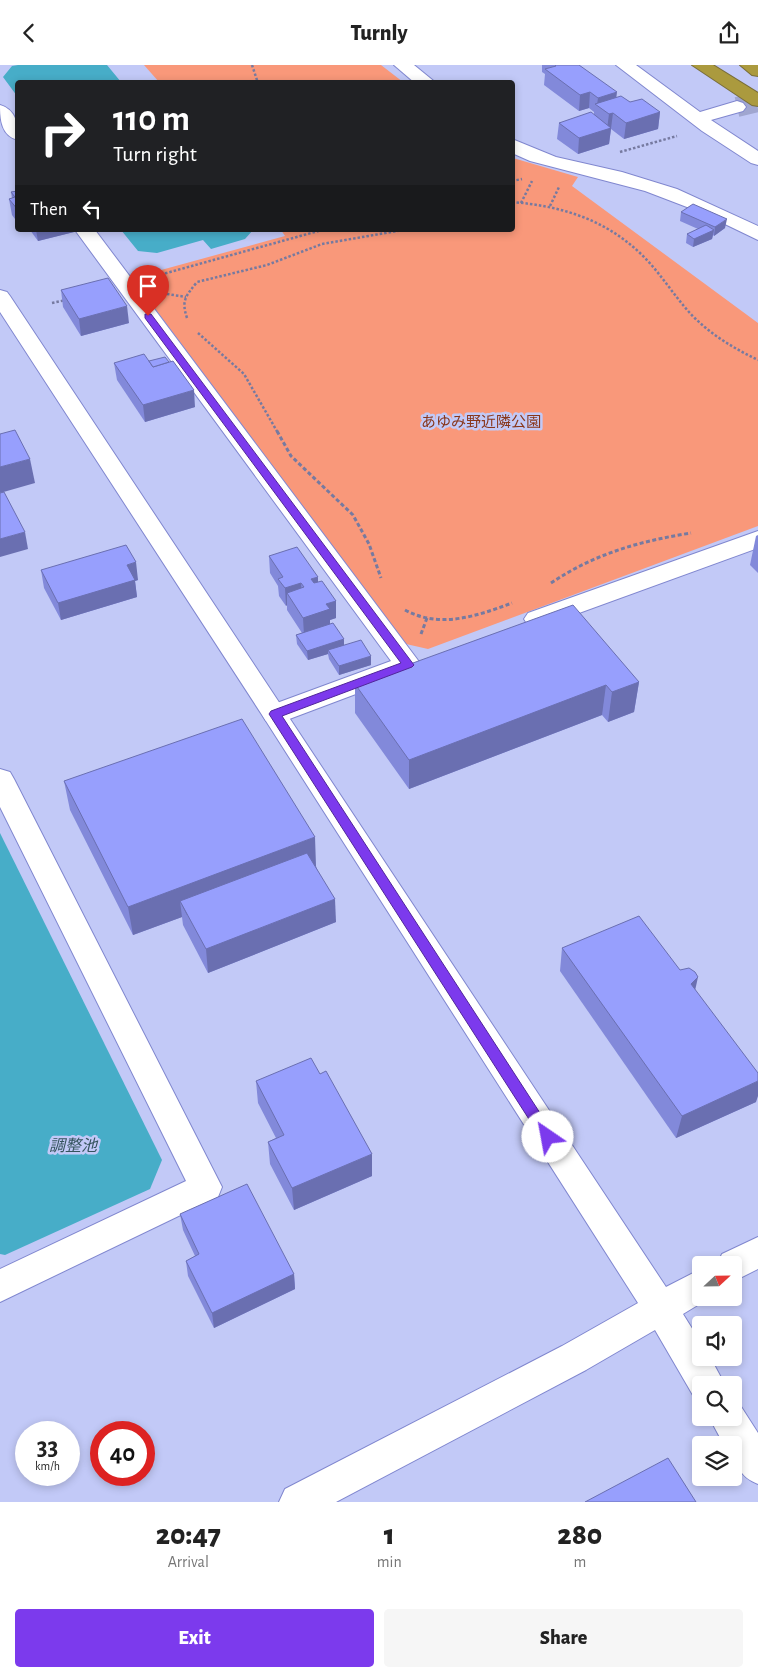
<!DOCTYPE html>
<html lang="en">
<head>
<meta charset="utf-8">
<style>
  body { margin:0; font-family:"Alegreya Sans","Noto Sans JP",sans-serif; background:#f6f6f6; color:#222; height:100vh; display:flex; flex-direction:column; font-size:19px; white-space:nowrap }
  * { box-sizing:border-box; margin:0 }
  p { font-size:16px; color:#767676 }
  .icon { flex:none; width:28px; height:28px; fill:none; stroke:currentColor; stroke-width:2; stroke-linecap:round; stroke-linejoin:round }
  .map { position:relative; height:1437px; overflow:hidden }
  .sheet { display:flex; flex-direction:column; background:#fff; flex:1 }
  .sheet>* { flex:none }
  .hud { position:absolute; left:15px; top:15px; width:500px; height:152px; border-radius:5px; box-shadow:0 2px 8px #0003; background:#202124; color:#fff; overflow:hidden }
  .needle { width:32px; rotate:68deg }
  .controls { position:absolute; left:692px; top:1191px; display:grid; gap:10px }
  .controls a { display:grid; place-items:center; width:50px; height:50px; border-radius:5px; background:#fff; box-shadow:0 2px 8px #0003; font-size:25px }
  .speed { position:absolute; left:15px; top:1356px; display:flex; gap:10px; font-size:25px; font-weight:700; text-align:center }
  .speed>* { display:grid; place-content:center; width:65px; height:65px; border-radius:50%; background:#fff; box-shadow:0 2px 8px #0003; line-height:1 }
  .speed small { font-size:12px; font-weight:400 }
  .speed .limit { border:8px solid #d22; background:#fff; color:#111 }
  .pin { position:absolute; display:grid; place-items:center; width:42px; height:42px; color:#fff; margin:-51px -21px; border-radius:50% 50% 50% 0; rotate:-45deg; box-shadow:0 0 5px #0007 }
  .pin .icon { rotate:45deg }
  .me { position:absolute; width:55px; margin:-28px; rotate:327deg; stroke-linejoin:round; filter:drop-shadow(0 0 4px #0008) }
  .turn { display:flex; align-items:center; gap:18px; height:105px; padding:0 15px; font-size:22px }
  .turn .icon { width:65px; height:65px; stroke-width:2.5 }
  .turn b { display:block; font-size:35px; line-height:42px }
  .then { display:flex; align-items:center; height:48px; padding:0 15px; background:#0003; gap:10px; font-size:19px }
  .eta { display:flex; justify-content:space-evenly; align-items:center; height:85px; text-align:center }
  .eta b { font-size:30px; font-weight:800; line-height:35px }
  .primary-button { display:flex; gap:10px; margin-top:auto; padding:10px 15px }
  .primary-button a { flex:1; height:58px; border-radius:5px; background:#7c3aed; color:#fff; font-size:20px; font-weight:800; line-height:58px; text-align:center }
  .primary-button a+a { background:#f6f6f6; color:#222 }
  header { display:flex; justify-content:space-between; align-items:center; height:65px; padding:0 15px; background:#fff; font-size:22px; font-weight:800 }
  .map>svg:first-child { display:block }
  .green { fill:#f9987a }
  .water { fill:#47adc8 }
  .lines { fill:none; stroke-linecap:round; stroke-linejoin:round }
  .minor-tunnel { stroke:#a0a6d0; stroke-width:20; stroke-dasharray:20 10; stroke-linecap:butt }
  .minor-casing { stroke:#8087cf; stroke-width:2 }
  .tertiary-casing { stroke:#8087cf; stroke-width:2 }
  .motorway-casing { stroke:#786d3b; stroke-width:2 }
  .path-far1 { stroke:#767aa0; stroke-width:2.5; stroke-dasharray:2.5 2; stroke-linecap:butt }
  .path { stroke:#767aa0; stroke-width:3; stroke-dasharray:4 2.5; stroke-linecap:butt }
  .minor { fill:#fff; fill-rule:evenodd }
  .tertiary { fill:#fff; fill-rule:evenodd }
  .motorway { fill:#ab9a3e; fill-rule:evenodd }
  .wall { fill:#8289da }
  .shaded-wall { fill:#6a6fb1 }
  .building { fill:#979ffd; stroke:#6a6fb1 }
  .route { fill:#7c3aed; stroke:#51269a }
  .labels { text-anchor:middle; stroke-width:5; stroke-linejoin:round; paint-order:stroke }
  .park-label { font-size:15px; fill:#88361a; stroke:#c2c9f7 }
  .water-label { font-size:16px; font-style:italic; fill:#35545d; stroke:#c2c9f7 }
</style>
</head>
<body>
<header><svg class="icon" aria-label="back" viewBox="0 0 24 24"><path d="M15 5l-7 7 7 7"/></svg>Turnly<svg class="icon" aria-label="share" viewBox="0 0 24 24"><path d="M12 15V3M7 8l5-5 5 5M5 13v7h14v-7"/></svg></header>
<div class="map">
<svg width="758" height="1437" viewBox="0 0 758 1437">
  <rect width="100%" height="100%" fill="#c2c9f7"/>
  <!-- green -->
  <g class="green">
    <path d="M144 0H381L403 17H159Z"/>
    <path d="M513 93 578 112 572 121 758 258V461L428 584 406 579 132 213 285 171 281 165H512Z"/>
  </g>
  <!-- water -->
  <g class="water">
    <path d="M18 0H107L121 17 18 18 17 31 3 12 12 1Z"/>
    <path d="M121 165H253L245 174 211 184 203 175 157 188 138 186Z"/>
    <path d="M0 768 162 1095 150 1124 5 1190 0 1189Z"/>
  </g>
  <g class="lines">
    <!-- minor-tunnel -->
    <path class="minor-tunnel" d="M737 42 758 37"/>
    <!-- minor casing -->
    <g class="minor-casing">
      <g id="minor">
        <path d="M394 0H414L436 18H415Z"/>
        <path d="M616 0H636L700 47 737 36 743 38 746 42 743 46 711 55 758 86V100L751 98 702 66Z"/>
        <path d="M0 40C17 45 18 61 18 75 1 71 0 54 0 40Z"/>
        <path d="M512 74 556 92 622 107 677 124 758 161V175L700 147 645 126 530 96 512 88Z"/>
        <path d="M75 165H95L417 594 421 600 417 606 284 656 275 659 266 656 262 649 266 642 391 596Z"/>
        <path d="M758 466V483L546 560 537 563 528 560 524 554 528 548Z"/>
        <path d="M0 704 10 707 14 714 222 1122 218 1132 0 1237V1204L186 1116 0 742Z"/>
      </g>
    </g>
    <!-- tertiary casing -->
    <g class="tertiary-casing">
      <g id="tertiary">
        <path d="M0 225 7 227 10 231 666 1222 701 1204V1232H711L683 1249 701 1278V1292H710L725 1320H701V1335L694 1332 655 1265 586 1305 336 1437H279L285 1424 562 1281 638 1238 266 656 0 247Z"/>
        <path d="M758 1172V1204L734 1216V1200H717L722 1189Z"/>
        <path d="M734 1337 740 1340 758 1368V1419C740 1412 734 1399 734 1380H724L709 1352H734Z"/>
      </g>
    </g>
    <!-- motorway casing -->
    <g class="motorway-casing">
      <g id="motorway">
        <path d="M692 0H713L758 28V41L752 40Z"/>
        <path d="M740 0H758V11L752 10Z"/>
      </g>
    </g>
    <!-- path-far1 -->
    <g class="path-far1">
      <path d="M252 0 258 18"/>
      <path d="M620 87 677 71"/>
      <path d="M512 116 522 114"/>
      <path d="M512 137C561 141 604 154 640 188 659 206 672 228 689 247 708 268 733 283 758 295"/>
      <path d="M521 138 532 116"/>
      <path d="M550 141 559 122"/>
      <path d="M152 212 322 165"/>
      <path d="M167 229 186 232"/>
      <path d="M52 238 66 235"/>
      <path d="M187 253C181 235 186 231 197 217L267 200 322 179 403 165"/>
      <path d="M198 268 244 309 278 368"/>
    </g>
    <!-- path -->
    <g class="path">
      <path d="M277 366 291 391 353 450 369 479 381 513"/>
      <path d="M551 518C594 489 640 476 691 468"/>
      <path d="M405 545C440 564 477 551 512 538"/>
      <path d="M421 569 427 553"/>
    </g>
    <!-- minor -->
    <use href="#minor" class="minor"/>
    <!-- tertiary -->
    <use href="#tertiary" class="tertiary"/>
    <!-- motorway -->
    <use href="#motorway" class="motorway"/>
  </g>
  <!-- wall -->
  <g class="wall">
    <path d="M542 0H579L616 32 660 47 658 64 624 74 611 64 609 79 578 89 557 74 559 58 594 50V47L589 43 579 46 544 20 545 9 542 7Z"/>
    <path d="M18 126V158L12 150 9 134 12 133 11 127Z"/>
    <path d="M681 147 725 163 714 171 713 170 712 174 693 182 686 178 687 169 698 164 680 156Z"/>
    <path d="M30 165H74V167L38 176Z"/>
    <path d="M61 225 129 258 81 271 63 242Z"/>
    <path d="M149 296 195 342 145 357 117 315 114 298Z"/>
    <path d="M758 470V508L750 500 756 471Z"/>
    <path d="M269 491 318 517 336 536V553L330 555V559L344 580 371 600 339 610 329 594 328 589 308 595 297 579 296 570 302 568 287 545V540L286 541 279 531 278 521 270 508Z"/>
    <path d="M41 505 138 515 135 516 137 532 61 555 44 523Z"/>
    <path d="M639 617 634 647 608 657 602 650 409 724 355 648V619Z"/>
    <path d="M64 716 316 801 336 857 208 908 183 860 182 852 133 870 70 745Z"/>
    <path d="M562 883 695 925 756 1037 676 1073 560 906Z"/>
    <path d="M256 1016 372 1111 294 1145 270 1099 268 1077 276 1073 258 1038Z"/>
    <path d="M180 1149 294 1209 295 1224 214 1263 188 1211 186 1196 195 1191 183 1165Z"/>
  </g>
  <!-- shaded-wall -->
  <g class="shaded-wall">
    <path d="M590 27 589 43 579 46 580 30Z"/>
    <path d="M617 27 615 43 597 40 598 33Z"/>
    <path d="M660 47 658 64 624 74 626 58Z"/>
    <path d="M613 48 609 79 578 89 579 73 607 64 609 49Z"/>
    <path d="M727 154 725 163 714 171 715 162Z"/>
    <path d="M36 165H74V167L38 176Z"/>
    <path d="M714 165 712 174 693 182 694 174Z"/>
    <path d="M127 241 129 258 81 271 79 254Z"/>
    <path d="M194 325 195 342 145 357 143 340Z"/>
    <path d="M30 394 35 418 0 428V402Z"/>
    <path d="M25 467 28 484 0 492V474Z"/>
    <path d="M136 497 138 515 135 516 137 532 61 555 58 538 127 500Z"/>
    <path d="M318 512V529L311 514Z"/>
    <path d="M301 518 302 535 287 528V540L286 541 285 523Z"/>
    <path d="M336 536V553L330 555V561L304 570 303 553 326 539Z"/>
    <path d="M344 574V583L328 585V589L308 595 307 586Z"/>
    <path d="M371 591V600L339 610V601Z"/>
    <path d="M639 617 634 647 608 657 612 627Z"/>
    <path d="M606 620 602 650 409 724V695Z"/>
    <path d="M315 772 316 801 187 850 180 836 182 852 133 870 128 842Z"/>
    <path d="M335 834 336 857 208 908 206 884Z"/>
    <path d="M698 912 693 935 691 919Z"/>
    <path d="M758 1016V1031L756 1037 676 1073 682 1051Z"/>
    <path d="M372 1089V1111L294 1145 292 1123Z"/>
    <path d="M294 1209 295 1224 214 1263 212 1248Z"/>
  </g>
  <!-- building -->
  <g class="building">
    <path d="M555 0H579L617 27 598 33 590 27 580 30 545 4 556 1Z"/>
    <path d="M621 31 630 37 642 34 660 47 626 58 613 48 609 49 595 39Z"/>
    <path d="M591 47 611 63 579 73 559 58Z"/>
    <path d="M18 126V145L9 134 15 132 11 127Z"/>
    <path d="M693 139 727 154 715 162 681 147Z"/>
    <path d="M706 160 714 165 694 174 687 169Z"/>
    <path d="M108 213 127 241 79 254 61 225Z"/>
    <path d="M144 289 153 302 173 296 194 325 143 340 114 298Z"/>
    <path d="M165 292 169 297 153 302 149 296Z"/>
    <path d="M15 365 30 394 0 402V369Z"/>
    <path d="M4 427 25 467 0 474V428Z"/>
    <path d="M126 480 136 497 127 500 135 515 58 538 41 505Z"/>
    <path d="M297 482 318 512 311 514 314 518 322 516 336 536 326 539 330 544 303 553 287 528 304 522 301 518 285 523 278 514 283 512 269 491Z"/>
    <path d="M573 540 639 617 612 627 606 620 409 695 355 619Z"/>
    <path d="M333 558 344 574 307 586 296 570Z"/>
    <path d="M361 575 371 591 339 601 328 585Z"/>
    <path d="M242 654 315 772 128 842 64 716Z"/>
    <path d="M307 788 335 834 206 884 180 836Z"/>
    <path d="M639 851 680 905 689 903 695 907 698 912 691 919 758 1008V1016L682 1051 562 883Z"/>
    <path d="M311 993 320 1009 326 1006 372 1089 292 1123 268 1077 284 1070 256 1016Z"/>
    <path d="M247 1119 294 1209 212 1248 186 1196 199 1189 180 1149Z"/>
    <path d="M668 1393 696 1437H585Z"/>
  </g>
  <!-- route -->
  <path class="route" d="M145 249H151L414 600 412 602 282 651 553 1068 555 1072 553 1076H543L269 649 271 646 401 598 145 253Z"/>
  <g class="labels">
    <!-- park labels -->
    <g class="park-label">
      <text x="481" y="362">あゆみ野近隣公園</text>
    </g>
    <!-- water labels -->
    <g class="water-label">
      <text x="73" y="1086">調整池</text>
    </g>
  </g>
</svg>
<div class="controls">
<a><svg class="needle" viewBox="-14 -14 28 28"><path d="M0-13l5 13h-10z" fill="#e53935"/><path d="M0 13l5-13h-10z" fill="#767676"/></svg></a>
<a><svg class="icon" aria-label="sound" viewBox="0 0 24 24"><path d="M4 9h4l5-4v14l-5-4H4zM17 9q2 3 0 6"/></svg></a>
<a><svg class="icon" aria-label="search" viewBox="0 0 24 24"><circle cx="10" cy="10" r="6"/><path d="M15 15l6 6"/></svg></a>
<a><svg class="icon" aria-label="layers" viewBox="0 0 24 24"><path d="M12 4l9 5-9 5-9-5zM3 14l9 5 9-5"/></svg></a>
</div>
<div class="speed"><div>33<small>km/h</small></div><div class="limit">40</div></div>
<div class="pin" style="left:148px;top:251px;background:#d93025"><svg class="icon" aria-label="arrive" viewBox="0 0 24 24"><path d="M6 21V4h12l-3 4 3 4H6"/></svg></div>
<svg class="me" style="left:548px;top:1072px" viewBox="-20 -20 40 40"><circle r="19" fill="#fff"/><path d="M0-13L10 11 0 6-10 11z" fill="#7c3aed"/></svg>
<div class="hud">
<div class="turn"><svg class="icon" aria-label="right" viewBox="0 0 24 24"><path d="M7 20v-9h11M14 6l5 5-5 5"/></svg><div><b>110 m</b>Turn right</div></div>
<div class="then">Then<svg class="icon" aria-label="left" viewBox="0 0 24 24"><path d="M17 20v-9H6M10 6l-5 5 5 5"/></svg></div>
</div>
</div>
<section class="sheet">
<div class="eta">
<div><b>20:47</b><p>Arrival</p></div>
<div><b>1</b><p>min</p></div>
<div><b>280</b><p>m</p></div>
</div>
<div class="primary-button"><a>Exit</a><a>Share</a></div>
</section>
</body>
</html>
